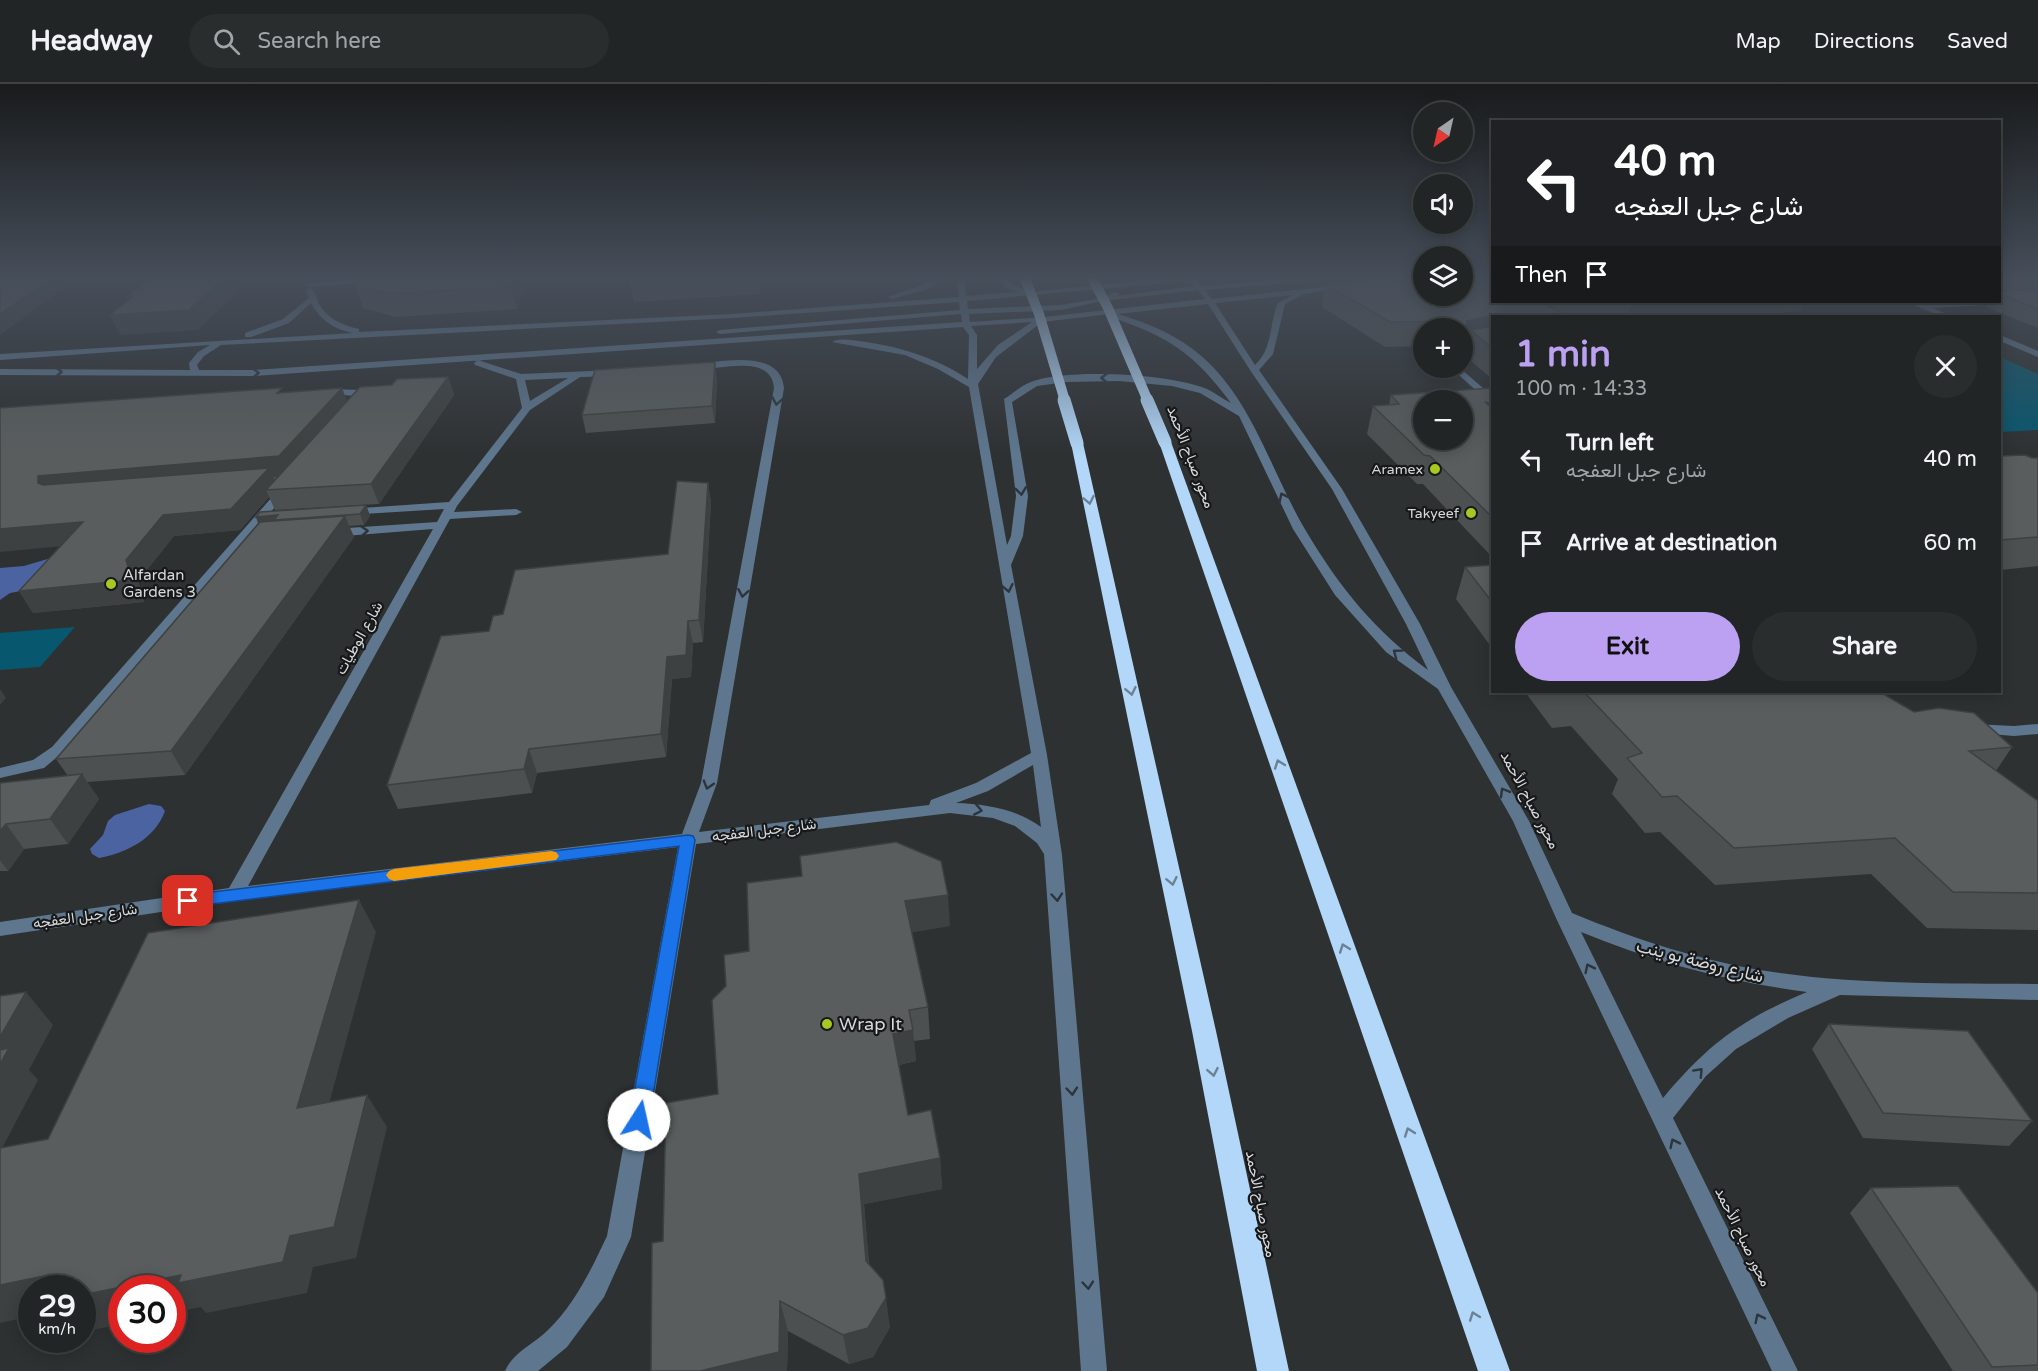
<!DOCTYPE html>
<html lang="en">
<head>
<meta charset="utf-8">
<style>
  body { margin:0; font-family:"Varela Round",Vazirmatn,sans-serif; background:#2a2d2e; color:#f1f3f6; height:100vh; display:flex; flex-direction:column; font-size:22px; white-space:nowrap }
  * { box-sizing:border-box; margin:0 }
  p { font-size:20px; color:#a2a5a7 }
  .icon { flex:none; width:33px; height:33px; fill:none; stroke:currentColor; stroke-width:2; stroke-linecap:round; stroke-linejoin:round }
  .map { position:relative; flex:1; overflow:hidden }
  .drawer { position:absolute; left:1491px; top:231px; width:510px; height:378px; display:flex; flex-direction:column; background:#222526; border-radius:0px; box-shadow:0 3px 15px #0003,0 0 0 2px #3f4243 }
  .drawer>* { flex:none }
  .hud { position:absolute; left:1491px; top:36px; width:510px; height:183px; border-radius:0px; box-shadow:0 3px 15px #0003,0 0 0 2px #3f4243; background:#202124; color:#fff; overflow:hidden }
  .needle { width:39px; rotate:214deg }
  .fabs { position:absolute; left:1413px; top:18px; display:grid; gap:12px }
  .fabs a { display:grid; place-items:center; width:60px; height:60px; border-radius:50%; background:#222526; box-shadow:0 3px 15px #0003,0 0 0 2px #3f4243; font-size:30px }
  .speed { position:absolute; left:18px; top:1191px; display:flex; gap:12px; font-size:30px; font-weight:700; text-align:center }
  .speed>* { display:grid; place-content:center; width:78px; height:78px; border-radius:50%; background:#222526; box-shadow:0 3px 15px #0003,0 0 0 2px #3f4243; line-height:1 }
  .speed small { font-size:15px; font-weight:400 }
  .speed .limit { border:9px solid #d22; background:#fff; color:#111 }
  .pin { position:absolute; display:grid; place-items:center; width:51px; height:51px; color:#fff; margin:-26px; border-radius:12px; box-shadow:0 3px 9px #0006 }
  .me { position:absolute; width:66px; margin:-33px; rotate:10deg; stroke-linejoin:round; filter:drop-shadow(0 0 4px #0008) }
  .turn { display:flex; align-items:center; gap:21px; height:126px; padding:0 24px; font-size:27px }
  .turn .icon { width:78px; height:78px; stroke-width:2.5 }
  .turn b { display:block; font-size:42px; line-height:51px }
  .then { display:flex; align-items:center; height:57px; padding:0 24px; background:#0003; gap:12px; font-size:22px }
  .round { display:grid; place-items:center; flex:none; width:63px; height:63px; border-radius:32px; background:#2a2d2e }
  .head { display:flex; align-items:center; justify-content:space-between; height:102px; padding:0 24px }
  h1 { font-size:36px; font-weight:800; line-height:45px; color:#bca0f2 }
  .action { display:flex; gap:12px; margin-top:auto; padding:12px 24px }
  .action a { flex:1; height:69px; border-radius:36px; background:#bca0f2; color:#111; font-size:24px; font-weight:800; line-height:69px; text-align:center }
  .action a+a { background:#2a2d2e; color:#f1f3f6 }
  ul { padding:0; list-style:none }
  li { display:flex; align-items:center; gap:18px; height:84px; padding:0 24px }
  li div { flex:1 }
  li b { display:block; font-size:22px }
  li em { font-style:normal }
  header { display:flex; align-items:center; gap:36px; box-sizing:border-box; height:84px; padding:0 30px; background:#222526; border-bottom:2px solid #3f4243 }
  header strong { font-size:28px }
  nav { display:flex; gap:33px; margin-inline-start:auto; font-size:21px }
  .search { width:420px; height:54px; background:#2a2d2e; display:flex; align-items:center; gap:15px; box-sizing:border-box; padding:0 21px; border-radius:33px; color:#a2a5a7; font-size:22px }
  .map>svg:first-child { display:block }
  .green { fill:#07576f }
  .water { fill:#4b64a1 }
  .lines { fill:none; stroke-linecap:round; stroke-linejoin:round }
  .minor { fill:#5e778e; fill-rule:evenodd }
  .highway { fill:#b2d7f8; fill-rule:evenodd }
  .highway-bridge-far1 { stroke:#b2d7f8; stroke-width:10 }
  .highway-bridge { stroke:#b2d7f8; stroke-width:13 }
  .wall { fill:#4d5050 }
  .shaded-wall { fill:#3e4141 }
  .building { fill:#595d5d; stroke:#3e4141; stroke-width:1.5; fill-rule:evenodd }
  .oneway { stroke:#2c343c }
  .oneway2 { stroke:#6c8194 }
  .route { fill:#1a73e8; stroke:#114b97; stroke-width:1.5 }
  .slow { fill:#f59e0b }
  .poi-dot { fill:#a5c823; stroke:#171819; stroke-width:2 }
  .labels { text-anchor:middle; stroke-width:4.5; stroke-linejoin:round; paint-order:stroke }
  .far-poi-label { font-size:14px; fill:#d7d9da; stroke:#171819; text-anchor:end }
  .street-label { font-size:15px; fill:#d7d9da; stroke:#171819 }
  .poi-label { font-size:15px; fill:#d7d9da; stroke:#171819; text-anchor:start }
  .near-street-label { font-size:18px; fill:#d7d9da; stroke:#171819 }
  .near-poi-label { font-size:18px; fill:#d7d9da; stroke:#171819; text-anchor:start }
</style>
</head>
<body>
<header>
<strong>Headway</strong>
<div class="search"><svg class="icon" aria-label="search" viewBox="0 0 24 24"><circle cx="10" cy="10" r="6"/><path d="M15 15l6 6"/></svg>Search here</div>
<nav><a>Map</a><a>Directions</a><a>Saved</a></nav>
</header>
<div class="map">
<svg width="2038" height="1287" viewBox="0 0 2038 1287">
  <rect width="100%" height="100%" fill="#2e3132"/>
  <!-- green -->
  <g class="green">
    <path d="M2000 273 2038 290V346L2000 348Z"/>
    <path d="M75 543 40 583 0 586V549Z"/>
  </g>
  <!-- water -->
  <g class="water">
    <path d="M51 474 27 506 10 509 0 516V484L24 482Z"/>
    <path d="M149 720 161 722 165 727C155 755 126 769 99 774L92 770 90 765 103 751 108 737 115 731Z"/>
  </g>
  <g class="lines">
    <!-- minor -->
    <g class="minor">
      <path d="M939 192H948L928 205 892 215 888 213 922 201Z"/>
      <path d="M956 192H964L966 212 1019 208 1006 204 994 192H1002L1012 200 1029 208 1186 192H1225L1197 196 1202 202 1322 192H1351L1347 194 1205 206 1212 215 1343 201 1347 203 1304 210 1285 220 1273 270 1259 286 1342 405 1420 540 1451 603 1529 737 1572 829C1637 856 1704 878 1773 888 1861 901 1950 899 2038 900V916L1840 911 1788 934 1736 965 1706 992 1673 1034 1798 1287H1772L1556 834 1513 737 1438 605 1386 568 1335 511 1293 445 1239 332 1200 309 1172 302 1119 297 1066 298 1037 302 1012 318 1028 412 1023 452 1011 481 1047 671 1062 771 1107 1287H1081L1044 770 1037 759 1015 742 993 734 950 729 696 760 631 1153 604 1213 567 1263 538 1287H505C513 1268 534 1260 548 1246 575 1220 592 1184 607 1152L678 763 235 817 0 852V838L229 804 433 445 332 453 326 449 332 445 437 438 444 425 347 431 341 428 347 425 449 418 522 324 516 295 475 281 474 279 478 276 521 290 614 286 619 289 614 292 580 293 530 326 457 422 454 428 516 425 522 428 516 431 450 435 248 802 682 750 701 699 774 304C771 267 715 288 691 285V281L694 280C722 278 780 264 784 304L717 699 699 748 929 721 931 716 976 699 1031 669 969 303 938 285 905 271 832 258C839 254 850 256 859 257 898 262 935 273 968 295L969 251 963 243 253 292 0 291V285L190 286 189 279 198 268 210 261 0 276V270L353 249C334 245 321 237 311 219L289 239 251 253H245V249L283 235 309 214 306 206 310 204C316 207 316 214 319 220 328 235 342 241 359 245V248L732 230 959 213ZM1190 197 1194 202 1117 212 1120 210 1116 208 1096 215 1061 221 968 225 967 217ZM1198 206 1205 215 1044 233 970 238 969 230 1061 226 1103 217ZM1293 211 1278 219C1269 240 1273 265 1255 281L1215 219ZM959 218 960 226 720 246 716 248 720 250 961 230 962 238 253 286H199L197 281 204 272 221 261 732 234ZM1208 220 1250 286 1332 405 1406 540 1428 586C1374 546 1340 504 1306 447 1266 380 1248 295 1176 254 1158 243 1137 236 1118 230ZM1110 230 1111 233C1169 253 1194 269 1231 319 1223 315 1215 309 1207 305 1171 290 1068 284 1031 298 1022 301 1012 310 1004 315L1016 412 1011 452 1007 461 978 300 996 273 1042 238ZM1032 238 998 261 977 285V251L971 242ZM568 294 530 317 525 296ZM1033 681 1041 743C1017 725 985 720 956 719L988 707ZM1581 848C1654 878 1729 898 1807 908 1741 936 1709 959 1663 1014Z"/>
      <path d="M378 194 375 198 309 203 305 201 309 199Z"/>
      <path d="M2038 214V218L1933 224 1951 232H1941L1906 218H2000V216Z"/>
      <path d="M2000 251 2038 267V273L2000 257Z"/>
      <path d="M1492 258V263L1462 269V264Z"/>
      <path d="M1451 284H1460L1492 312V319L1489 318Z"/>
      <path d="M324 305 364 306 369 309V315L361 321 356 318 359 312 321 310V306Z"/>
      <path d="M284 403 288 404V408L62 669 44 684 0 694V684L33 676 52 663 280 404Z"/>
      <path d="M1972 640 2014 642 2038 640V650L2014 652 1967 648 1964 645 1967 642Z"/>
    </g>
    <!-- highway -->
    <g class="highway">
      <path d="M1165 354 1171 358 1510 1287H1478L1159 358Z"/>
      <path d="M1077 355 1083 359 1216 947 1289 1287H1257L1192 947 1071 359Z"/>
    </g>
    <!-- highway-bridge-far1 -->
    <g class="highway-bridge-far1">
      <path d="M1024 192 1039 230 1065 317"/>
      <path d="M1091 192 1108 224 1148 317"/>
    </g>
    <!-- highway-bridge -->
    <g class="highway-bridge">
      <path d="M1064 316 1077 359"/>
      <path d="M1147 316 1165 358"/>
    </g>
  </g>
  <!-- wall -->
  <g class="wall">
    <path d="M355 192H529L517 225 396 233 363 224 356 202Z"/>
    <path d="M630 192H760L761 210 634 218 629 196Z"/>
    <path d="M2000 192H2038V244L1986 223 1989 218H2000Z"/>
    <path d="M1325 200 1492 218H1805L1801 227 1730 232H1492V295L1464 271 1466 261 1462 262V244H1424V262L1385 263 1322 223Z"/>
    <path d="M448 293 454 311 379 420 275 426 269 413 240 446 174 452 138 497 144 518 33 529 19 507 60 462 284 309 342 304 347 317 392 301Z"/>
    <path d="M717 295 715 339 586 349 582 331Z"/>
    <path d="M1492 304V473L1423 400H1417L1367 350 1373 322 1389 321 1391 311Z"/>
    <path d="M2000 372 2038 374V482L2000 486Z"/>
    <path d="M708 399 711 419 703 558 693 559 691 593 672 595 666 673 537 689 532 709 398 725 387 701 489 547 503 530 668 470Z"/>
    <path d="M366 421 370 432 364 441 349 442 354 453 185 691 87 698 99 715 68 760 24 765 8 787H0V699L68 692 56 675 258 439 256 433Z"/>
    <path d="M1492 481V564L1456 515 1465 483Z"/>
    <path d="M1525 608H1880L1914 628 2012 663 1996 687 2038 717V846L1927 844 1871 790 1715 801 1660 748 1645 749 1612 710 1618 695 1571 642 1552 644Z"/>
    <path d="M950 842 912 848 928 923 930 955 914 957 916 977 899 981 908 1031 940 1074 942 1105 864 1120 869 1180 890 1243 873 1273 849 1280 788 1247 787 1287H651L663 1157 718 1010 726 902 724 871Z"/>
    <path d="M1829 940 2032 1037 2009 1062 1863 1054 1812 965Z"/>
    <path d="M1871 1104 2038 1209V1287H1953L1850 1129Z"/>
  </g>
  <!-- shaded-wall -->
  <g class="shaded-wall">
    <path d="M55 192H81L0 251V230Z"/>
    <path d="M226 192H254L198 246 120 251 110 231 135 230 127 213Z"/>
    <path d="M515 192H529L517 225 511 203Z"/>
    <path d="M1632 218H1805L1801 227 1730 232H1627Z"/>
    <path d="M1492 233V256L1470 246 1466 261 1462 262V256L1467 237Z"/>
    <path d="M715 278 717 295 715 339 712 322Z"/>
    <path d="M448 293 454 311 379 420 371 400Z"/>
    <path d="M342 304 349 323 288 392 273 393 278 404 266 406 269 413 240 446 174 452 138 497 144 518 33 529 19 507 126 476 163 431 49 412 38 399V392Z"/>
    <path d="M708 399 711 419 703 558 699 536Z"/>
    <path d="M366 421 370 432 364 441 360 430Z"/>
    <path d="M278 431 280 436 260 444 256 433Z"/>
    <path d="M345 432 354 453 185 691 171 667Z"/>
    <path d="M83 438 95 459 0 468V445Z"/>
    <path d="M688 537 693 559 691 593 672 595 666 673 661 650 667 573Z"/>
    <path d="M0 605 6 614 0 621Z"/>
    <path d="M529 665 537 689 532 709 524 685Z"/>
    <path d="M82 690 99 715 68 760 50 735Z"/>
    <path d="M6 740 24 765 8 787 0 776V747Z"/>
    <path d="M948 811 950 842 908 849 905 817Z"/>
    <path d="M359 816 376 848 319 1056 297 1024Z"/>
    <path d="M26 908 53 941 29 986 38 996 0 1068V953Z"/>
    <path d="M913 946 916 977 897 981 893 950Z"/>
    <path d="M367 1011 387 1043 356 1174 313 1183 307 1209 206 1229 201 1223 172 1229V1204H122V1240L82 1248V1211L290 1152Z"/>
    <path d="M940 1074 942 1105 864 1120 871 1207 866 1177 859 1090Z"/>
    <path d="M49 1191 63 1204H32V1232L0 1239V1201Z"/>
    <path d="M886 1214 890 1243 873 1273 849 1280 843 1251Z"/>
    <path d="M780 1217 788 1247 787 1287H700Z"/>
  </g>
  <!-- building -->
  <g class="building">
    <path d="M0 192H55L0 230Z"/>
    <path d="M153 192H226L189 226 110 231 134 212 127 213Z"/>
    <path d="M355 192H515L511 203 389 210 356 202Z"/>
    <path d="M630 192H705L629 196Z"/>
    <path d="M1405 192H1424V212H1462V192H1492V218H1565L1571 220 1546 221 1568 232H1492L1467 237 1466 243 1458 237 1390 238 1325 200Z"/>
    <path d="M2000 192H2038V198L2000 199Z"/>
    <path d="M2038 205V225L2000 210V207Z"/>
    <path d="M1492 242V264L1470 246Z"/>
    <path d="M715 278 712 322 582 331 595 286Z"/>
    <path d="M448 293 371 400 266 406 360 303 392 301 397 295Z"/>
    <path d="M282 304 277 309 342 304 279 372 38 392V399L43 401 269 384 231 425 163 431 126 476 132 496 19 507 83 438 0 445V324Z"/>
    <path d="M1492 304V320L1485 318 1492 324V433L1430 372 1424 371 1373 322 1399 320 1391 311ZM1424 316H1462V356H1424Z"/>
    <path d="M2025 371 2032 374H2038V453L2000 456V372Z"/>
    <path d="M677 397 708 399 699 536 688 537 686 571 667 573 661 650 529 665 524 685 387 701 441 552 489 547 493 532 503 530 515 486 668 470Z"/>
    <path d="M366 421 360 430 274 436 278 431 256 433 260 428Z"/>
    <path d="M345 432 171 667 56 675 260 438Z"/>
    <path d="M1492 481V518L1465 483Z"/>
    <path d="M1563 608H1880L1914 628 1939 624 1974 629 2012 663 1969 667 2038 717V809L1953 808 1895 754 1734 764 1677 712 1662 713 1627 674 1642 669 1584 608 1564 610Z"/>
    <path d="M82 690 50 735 6 740 0 747V699Z"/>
    <path d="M896 758 941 777 948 811 905 817 928 923 909 926 913 946 893 950 908 1031 931 1026 940 1074 859 1090 866 1177 883 1196 886 1214 868 1244 843 1251 780 1217 779 1268 700 1287H651L652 1159 663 1157 666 1019 718 1010 712 916 726 902 724 871 749 867 747 799 802 792 800 772Z"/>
    <path d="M359 816 297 1024 367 1011 334 1143 290 1152 283 1178 178 1199 181 1191 82 1211V1204H43L49 1191 0 1201V1064L48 1055 148 849Z"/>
    <path d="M26 908 0 953V912Z"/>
    <path d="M1829 940 1968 947 2032 1037 1883 1029Z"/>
    <path d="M9 964 0 980V966Z"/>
    <path d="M1958 1102 2038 1209V1281L1992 1283 1871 1104Z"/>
  </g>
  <!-- one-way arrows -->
  <defs><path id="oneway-chevron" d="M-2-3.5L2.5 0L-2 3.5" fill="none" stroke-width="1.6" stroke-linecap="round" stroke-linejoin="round" transform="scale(1.5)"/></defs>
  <g class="oneway">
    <use href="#oneway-chevron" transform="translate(58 288)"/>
    <use href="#oneway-chevron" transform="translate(255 289) rotate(-2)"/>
    <use href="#oneway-chevron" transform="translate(1105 294) rotate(180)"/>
    <use href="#oneway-chevron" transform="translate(777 317) rotate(100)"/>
    <use href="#oneway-chevron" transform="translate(1021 407) rotate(83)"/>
    <use href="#oneway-chevron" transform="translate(1283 413) rotate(-116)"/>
    <use href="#oneway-chevron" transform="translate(364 447) rotate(-4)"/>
    <use href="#oneway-chevron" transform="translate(1008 504) rotate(79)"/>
    <use href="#oneway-chevron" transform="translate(743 509) rotate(100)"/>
    <use href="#oneway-chevron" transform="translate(1397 569) rotate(-143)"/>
    <use href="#oneway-chevron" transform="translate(708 701) rotate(107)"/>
    <use href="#oneway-chevron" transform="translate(1504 708) rotate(-120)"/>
    <use href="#oneway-chevron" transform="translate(978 726) rotate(11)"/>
    <use href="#oneway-chevron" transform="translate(1057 813) rotate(85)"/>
    <use href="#oneway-chevron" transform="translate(1589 884) rotate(-116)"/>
    <use href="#oneway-chevron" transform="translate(1699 988) rotate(-47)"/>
    <use href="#oneway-chevron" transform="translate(1072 1007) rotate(85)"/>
    <use href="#oneway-chevron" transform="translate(1674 1059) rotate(-116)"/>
    <use href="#oneway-chevron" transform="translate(1088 1201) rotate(85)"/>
    <use href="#oneway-chevron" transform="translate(1759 1234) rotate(-116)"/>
  </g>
  <g class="oneway2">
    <use href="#oneway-chevron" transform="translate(1089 416) rotate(78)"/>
    <use href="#oneway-chevron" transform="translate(1131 607) rotate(78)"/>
    <use href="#oneway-chevron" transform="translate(1279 680) rotate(-110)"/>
    <use href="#oneway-chevron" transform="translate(1172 797) rotate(78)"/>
    <use href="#oneway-chevron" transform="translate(1344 864) rotate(-110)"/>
    <use href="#oneway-chevron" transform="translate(1213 988) rotate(79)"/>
    <use href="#oneway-chevron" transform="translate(1409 1048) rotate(-110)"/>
    <use href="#oneway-chevron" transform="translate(1474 1232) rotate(-110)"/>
  </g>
  <!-- sky -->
  <linearGradient id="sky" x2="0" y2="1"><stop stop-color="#191b1c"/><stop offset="0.52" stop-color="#464e5a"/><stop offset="1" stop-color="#464e5a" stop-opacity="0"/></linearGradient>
  <rect width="2038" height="372" fill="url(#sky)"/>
  <!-- route -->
  <path class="route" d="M688 751 693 752 695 756 649 1036 646 1043 639 1045 632 1043 629 1036 679 762 188 823 182 821 180 817 182 813 188 811Z"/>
  <!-- slow -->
  <path class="slow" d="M551 767 556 768 559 772 556 776 394 797 389 795 386 791 389 787 394 785Z"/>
  <!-- markers -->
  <g class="poi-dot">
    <circle cx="1435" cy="385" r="6"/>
    <circle cx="1471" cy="429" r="6"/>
    <circle cx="111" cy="500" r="6"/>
    <circle cx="827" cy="940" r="6"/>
  </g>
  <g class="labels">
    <!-- far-poi labels -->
    <g class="far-poi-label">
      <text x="1423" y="390">Aramex</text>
      <text x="1459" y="434">Takyeef</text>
    </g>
    <!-- street labels -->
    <g class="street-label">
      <text transform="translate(1191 373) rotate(69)" y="5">محور صباح الأحمد</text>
      <text transform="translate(359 554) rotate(-61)" y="5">شارع الوطيات</text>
      <text transform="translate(1530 716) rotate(62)" y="5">محور صباح الأحمد</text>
      <text transform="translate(764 746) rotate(-7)" y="5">شارع جبل العفجه</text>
      <text transform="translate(85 832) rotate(-8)" y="5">شارع جبل العفجه</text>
      <text transform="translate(1261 1120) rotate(79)" y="5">محور صباح الأحمد</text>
      <text transform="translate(1743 1153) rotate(64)" y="5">محور صباح الأحمد</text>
    </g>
    <!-- poi labels -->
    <g class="poi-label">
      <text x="123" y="496">Alfardan<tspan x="123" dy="17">Gardens 3</tspan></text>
    </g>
    <!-- near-street labels -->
    <g class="near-street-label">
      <text transform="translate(1700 877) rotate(14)" y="6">شارع روضة بو ينب</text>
    </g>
    <!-- near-poi labels -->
    <g class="near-poi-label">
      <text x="839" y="946">Wrap It</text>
    </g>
  </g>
</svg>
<div class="fabs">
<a><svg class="needle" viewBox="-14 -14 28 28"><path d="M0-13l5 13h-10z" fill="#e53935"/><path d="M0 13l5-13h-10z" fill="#a2a5a7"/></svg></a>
<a><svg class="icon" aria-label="sound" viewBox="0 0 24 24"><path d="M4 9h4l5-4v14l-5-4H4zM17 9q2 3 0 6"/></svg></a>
<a><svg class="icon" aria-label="layers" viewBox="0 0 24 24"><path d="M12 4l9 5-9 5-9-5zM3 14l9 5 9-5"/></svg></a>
<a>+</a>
<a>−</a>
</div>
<div class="speed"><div>29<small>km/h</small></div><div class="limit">30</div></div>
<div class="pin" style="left:188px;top:817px;background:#d93025"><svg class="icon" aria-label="arrive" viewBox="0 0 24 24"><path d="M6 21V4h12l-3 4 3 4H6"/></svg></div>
<svg class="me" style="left:639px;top:1036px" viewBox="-20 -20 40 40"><circle r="19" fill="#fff"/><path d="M0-13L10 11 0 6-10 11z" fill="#1a73e8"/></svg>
<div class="hud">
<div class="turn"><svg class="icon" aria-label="left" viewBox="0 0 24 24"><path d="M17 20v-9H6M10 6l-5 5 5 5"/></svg><div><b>40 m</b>شارع جبل العفجه</div></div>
<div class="then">Then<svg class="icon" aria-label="arrive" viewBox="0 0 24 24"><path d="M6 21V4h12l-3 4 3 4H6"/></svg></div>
</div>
<section class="drawer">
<div class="head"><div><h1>1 min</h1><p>100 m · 14:33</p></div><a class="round"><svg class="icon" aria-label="close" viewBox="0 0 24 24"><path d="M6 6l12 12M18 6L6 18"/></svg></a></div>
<ul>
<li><svg class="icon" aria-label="left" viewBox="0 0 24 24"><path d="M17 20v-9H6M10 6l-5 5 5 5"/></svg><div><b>Turn left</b><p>شارع جبل العفجه</p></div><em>40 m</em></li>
<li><svg class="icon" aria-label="arrive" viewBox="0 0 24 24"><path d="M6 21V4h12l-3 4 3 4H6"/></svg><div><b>Arrive at destination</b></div><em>60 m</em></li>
</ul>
<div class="action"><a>Exit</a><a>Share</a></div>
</section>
</div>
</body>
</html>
